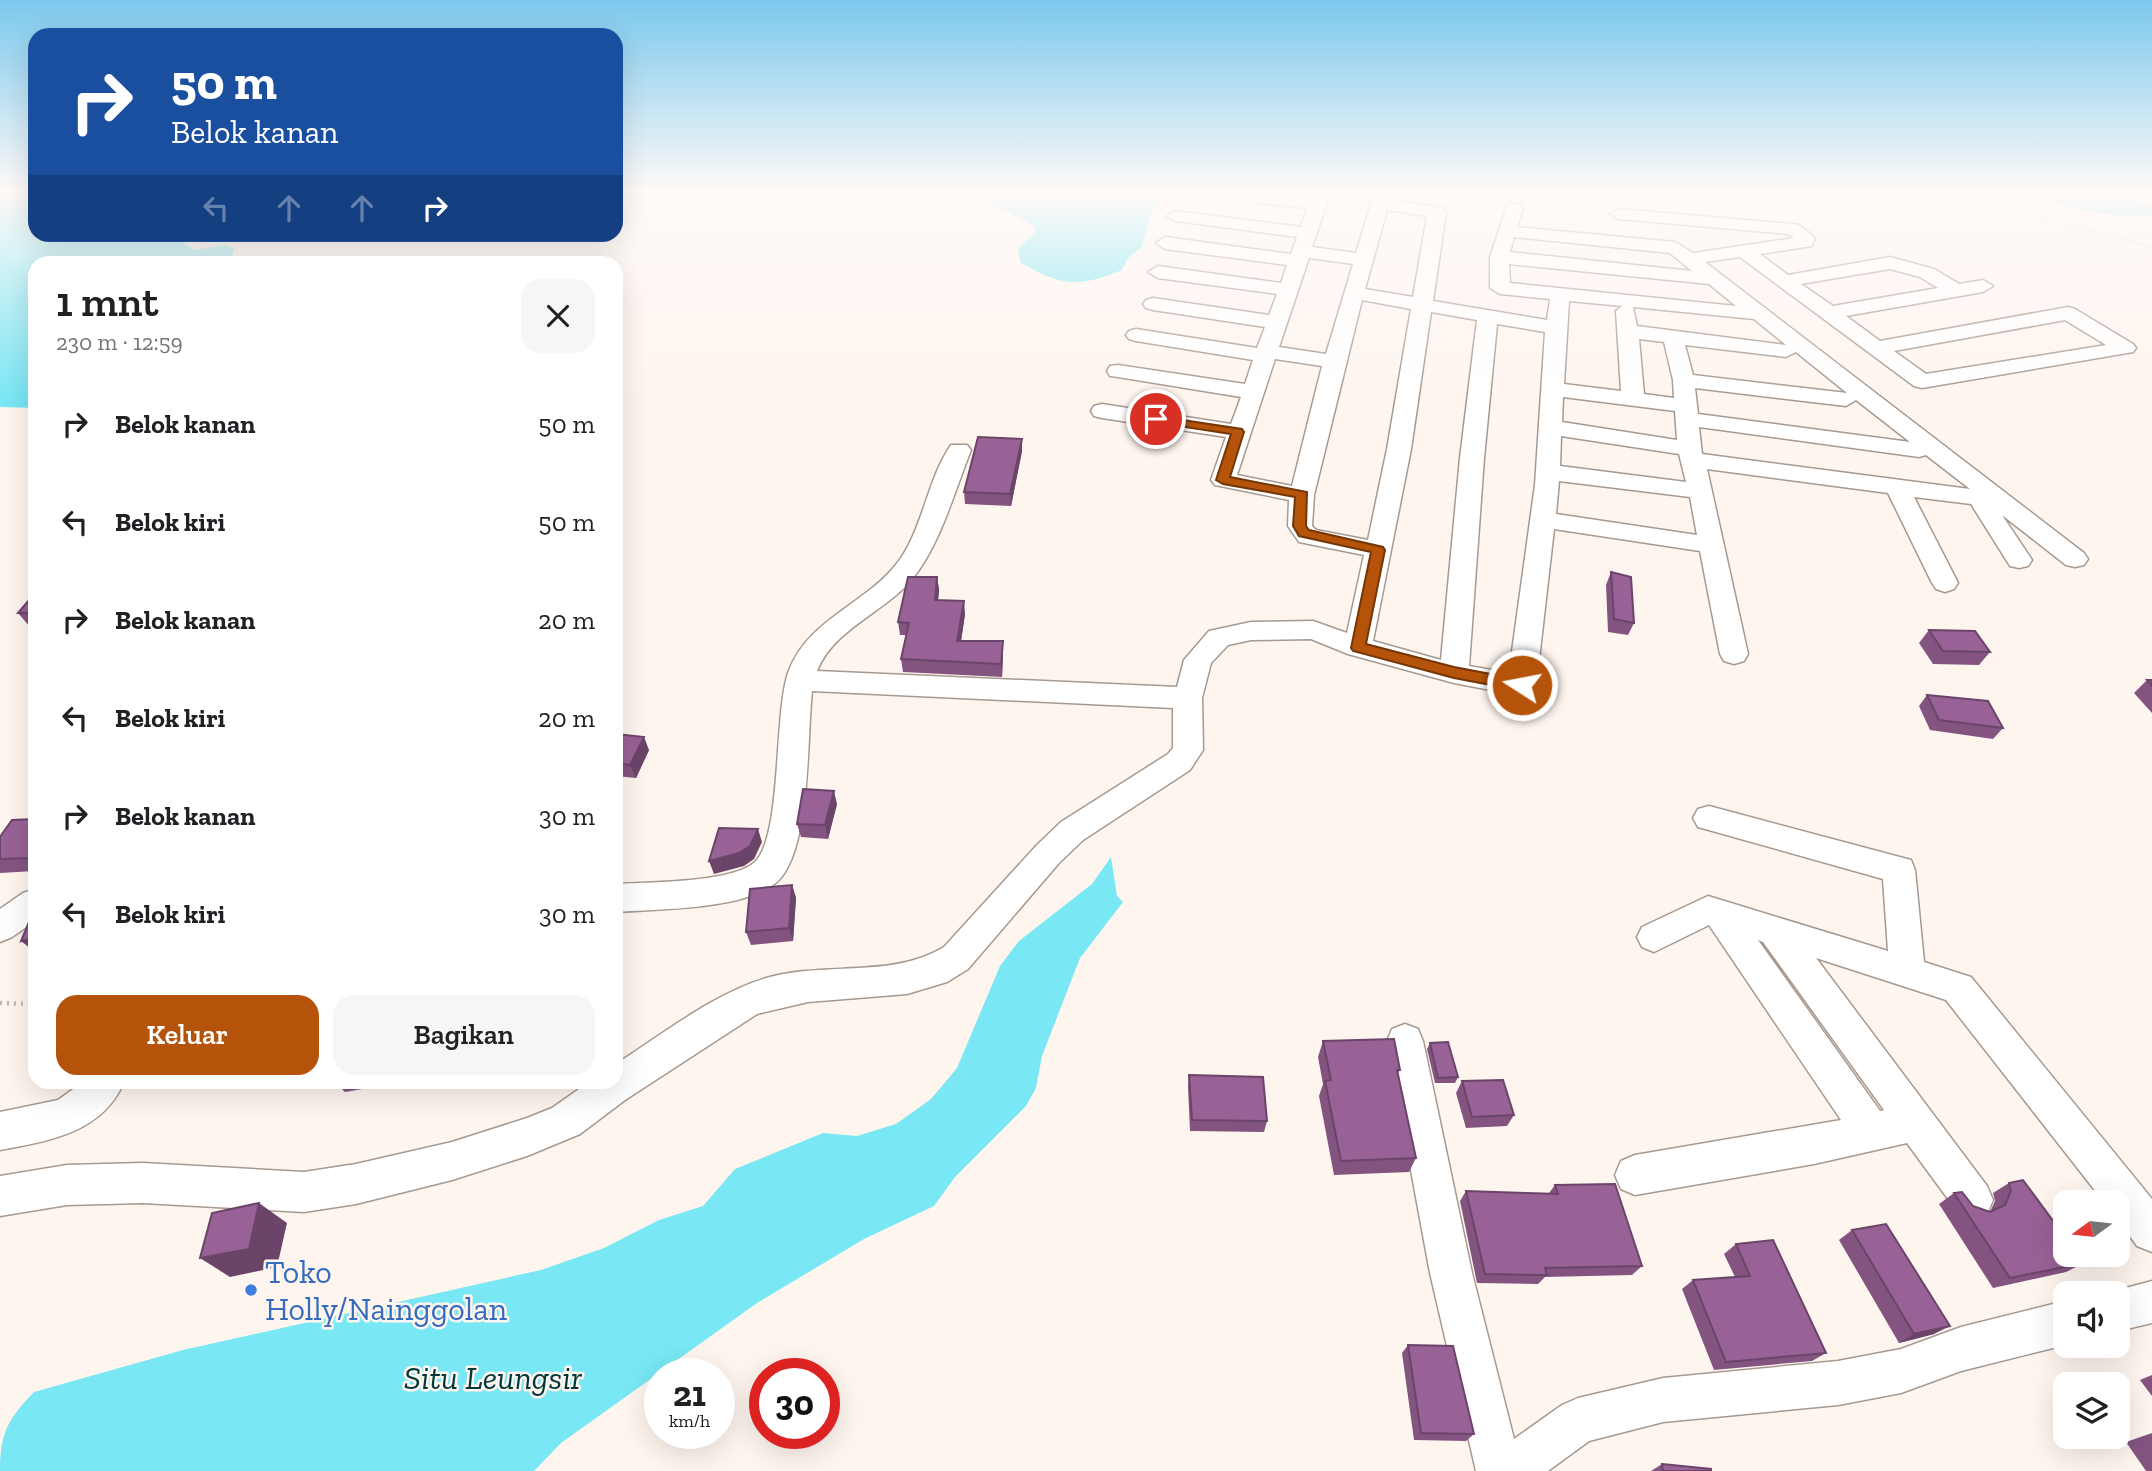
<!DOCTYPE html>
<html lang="id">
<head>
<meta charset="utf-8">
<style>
  body { margin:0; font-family:"Zilla Slab",serif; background:#f6f6f6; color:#202124; height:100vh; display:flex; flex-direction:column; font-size:26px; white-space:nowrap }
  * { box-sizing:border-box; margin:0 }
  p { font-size:23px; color:#757577 }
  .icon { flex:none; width:38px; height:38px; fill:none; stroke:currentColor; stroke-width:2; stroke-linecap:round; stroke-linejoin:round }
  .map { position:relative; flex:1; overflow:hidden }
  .side { position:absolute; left:28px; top:256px; width:595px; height:833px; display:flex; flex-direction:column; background:#fff; border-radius:21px; box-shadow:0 7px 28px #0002 }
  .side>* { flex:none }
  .top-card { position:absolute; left:28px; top:28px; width:595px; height:214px; border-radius:21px; box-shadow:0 7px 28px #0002; background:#1a4fa0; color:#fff; overflow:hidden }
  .needle { width:46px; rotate:255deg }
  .buttons { position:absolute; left:2053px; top:1190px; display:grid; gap:14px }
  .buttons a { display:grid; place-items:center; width:77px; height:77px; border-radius:14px; background:#fff; box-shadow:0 7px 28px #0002; font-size:35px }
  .speed { position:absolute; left:644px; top:1358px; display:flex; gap:14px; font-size:35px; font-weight:700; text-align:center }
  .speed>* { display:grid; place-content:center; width:91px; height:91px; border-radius:50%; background:#fff; box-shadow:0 7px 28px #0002; line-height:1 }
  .speed small { font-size:18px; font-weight:400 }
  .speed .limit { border:10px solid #d22; background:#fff; color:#111 }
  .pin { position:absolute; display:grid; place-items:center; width:60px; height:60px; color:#fff; margin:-30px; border:4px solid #fff; border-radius:50%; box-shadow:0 2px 7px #0007 }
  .me { position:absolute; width:77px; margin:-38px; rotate:281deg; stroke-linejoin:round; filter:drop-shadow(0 0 5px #0008) }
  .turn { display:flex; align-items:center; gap:24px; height:147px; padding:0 28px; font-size:32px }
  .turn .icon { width:91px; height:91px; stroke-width:2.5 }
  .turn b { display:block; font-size:49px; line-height:60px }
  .lanes { display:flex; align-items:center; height:66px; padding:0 28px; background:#0003; justify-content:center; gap:35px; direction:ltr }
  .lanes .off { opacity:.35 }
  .round { display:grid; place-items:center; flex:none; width:74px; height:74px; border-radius:21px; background:#f6f6f6 }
  .head { display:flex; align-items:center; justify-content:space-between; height:119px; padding:0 28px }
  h1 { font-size:42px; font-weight:600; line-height:52px }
  .action { display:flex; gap:14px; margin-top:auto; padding:14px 28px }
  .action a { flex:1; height:80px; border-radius:21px; background:#b45309; color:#fff; font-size:28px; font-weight:600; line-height:80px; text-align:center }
  .action a+a { background:#f6f6f6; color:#202124 }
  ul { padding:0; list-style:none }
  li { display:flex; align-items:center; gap:21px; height:98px; padding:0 28px }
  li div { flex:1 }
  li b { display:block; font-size:26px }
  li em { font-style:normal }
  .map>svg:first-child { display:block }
  .water { fill:#79e7f4 }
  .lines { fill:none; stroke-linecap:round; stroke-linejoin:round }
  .minor-casing { stroke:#a6998f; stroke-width:3 }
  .path-far1 { stroke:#beb6b1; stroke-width:2.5; stroke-dasharray:1 3.5; stroke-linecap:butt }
  .path { stroke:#beb6b1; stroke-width:4.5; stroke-dasharray:2 5; stroke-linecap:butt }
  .minor { fill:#fff; fill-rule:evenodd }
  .wall { fill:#845481 }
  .shaded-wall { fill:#6b4569 }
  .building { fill:#996296; stroke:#6b4569; stroke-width:2 }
  .route { fill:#b45309; stroke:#753606; stroke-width:2 }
  .shop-dot { fill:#3f7fe0; stroke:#fef5ef; stroke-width:2.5 }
  .labels { text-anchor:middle; stroke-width:5; stroke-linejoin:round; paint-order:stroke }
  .near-shop-label { font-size:32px; fill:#366cbe; stroke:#fef5ef; text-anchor:start }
  .near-water-label { font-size:33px; font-style:italic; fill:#00373c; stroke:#fef5ef }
</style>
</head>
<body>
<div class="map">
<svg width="2152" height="1471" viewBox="0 0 2152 1471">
  <rect width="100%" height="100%" fill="#fef5ef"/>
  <!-- water -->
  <g class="water">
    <path d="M0 194H35V234L171 235 194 250 225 245 234 248 231 260 260 262H35V408L0 407Z"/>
    <path d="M983 194H1170L1153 210 1141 248 1128 258 1122 270C1079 288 1060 286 1020 262L1018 249 1035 232V226L992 204Z"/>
    <path d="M2025 194H2130L2152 208V215C2116 222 2061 204 2025 194Z"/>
    <path d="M1111 857 1117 896 1123 902 1080 958 1042 1056 1036 1088 1026 1106 955 1177 934 1206 864 1239 757 1303 561 1443 534 1471H0C0 1433 8 1419 34 1392L183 1350 541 1270 604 1248 659 1220 703 1206 735 1169 823 1133 857 1136 896 1124 931 1099 957 1068 1000 966 1019 941 1092 884Z"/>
  </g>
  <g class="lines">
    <!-- minor casing -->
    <g class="minor-casing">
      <g id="minor">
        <path d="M1254 194 1311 198 1312 194H1330L1312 247 1356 253 1374 194H1392L1390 200 1443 208 1446 212 1433 301 1547 320 1550 299 1500 294 1490 288V257L1508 204H1520L1523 208 1517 227 1675 242 1693 253 1794 238 1788 234 1619 219 1610 214 1619 209 1793 224 1799 225 1815 238 1812 246 1760 254 1788 275 1890 257 1934 269 1959 284 1983 280 1993 286 1983 292 1846 316 1880 341 2068 307 2075 309 2133 344 2136 348 2133 352 1922 388 1914 386 1740 257 1705 262 2084 553 2088 559 2084 565 2075 567 2066 565 2002 515 2032 560 2028 566 2019 568 2010 566 1971 504 1914 497 1958 583 1954 589 1945 592 1936 589 1932 583 1888 493 1707 469 1748 654 1744 661 1734 664 1724 661 1720 654 1700 551 1554 529 1536 686 1532 693 1522 696 1454 683 1348 654 1311 639 1251 640 1228 645 1211 663 1202 698 1203 750 1190 770 1083 840 1059 863 968 969 947 982 907 994 808 1002 757 1014 625 1100 580 1134 527 1156 452 1180 356 1204 304 1212 143 1203 67 1205 0 1216V1176L67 1165 143 1163 304 1172 356 1164 452 1142 527 1118 552 1108 589 1082H616V1064C663 1034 717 991 770 977 826 962 894 978 944 947L1037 845 1061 822 1168 754 1173 748V708L812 691C807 736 811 851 777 882 745 910 657 909 616 912V884C647 882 735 883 756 861 782 832 774 715 788 673 806 621 863 605 895 566 923 532 926 481 951 445H967L971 450C955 490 940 545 913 578 886 612 834 628 817 671L1177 687 1184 660 1209 631 1251 622 1313 621 1347 633 1364 555 1299 542 1288 526 1289 500 1215 485 1211 480 1226 437 1102 418 1094 416 1091 411 1094 406 1102 404 1231 424 1241 397 1118 377 1110 376 1107 371 1110 366 1118 365 1245 384 1253 360 1136 341 1129 339 1126 335 1129 331 1136 329 1257 348 1265 327 1153 310 1146 308 1143 304 1146 300 1153 298 1269 315 1277 294 1158 278 1148 272 1158 266 1281 283 1287 265 1165 249 1156 243 1165 237 1291 254 1297 237 1176 221 1167 216 1176 211 1301 227 1307 208 1256 203ZM1387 210 1427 216 1413 297 1365 289ZM1514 237 1670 253 1692 271 1510 252ZM1309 258 1353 264 1326 354 1279 347ZM1509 264 1709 284 1736 306 1510 283ZM1890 269 1920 277 1938 288 1833 306 1801 284ZM1362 300 1411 309 1387 449 1368 540 1316 530 1312 526 1314 495ZM1569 301 1622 306 1616 311 1621 391 1564 384ZM1633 307 1754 319 1786 345 1637 326ZM1431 312 1477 320 1460 458 1441 660 1373 641 1411 449ZM2065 320 2106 345 1926 374 1894 351ZM1497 324 1545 332 1535 485 1509 673 1469 666 1484 458ZM1639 339 1664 342 1673 380 1674 398 1644 394ZM1685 345 1786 357 1796 352 1847 393 1693 375ZM1275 359 1322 366 1292 486 1237 475ZM1695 388 1846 406 1856 400 1910 442 1698 414ZM1563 397 1675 411 1677 440 1562 422ZM1699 427 1919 457 1926 455 1970 489 1702 454ZM1561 436 1679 454 1686 482 1560 466ZM1559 481 1690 497 1697 535 1556 514Z"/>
        <path d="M1709 806 1911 860 1915 870 1924 962 1971 977 2152 1199V1252L2137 1246 2118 1220V1202H2104L1946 1000 1816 958 1987 1186 1993 1200 1987 1214 1973 1220 1959 1214 1907 1143 1814 1164 1635 1195 1621 1189 1615 1175 1621 1161 1635 1155 1841 1120 1709 925 1654 952 1642 947 1637 937 1642 927 1708 896 1888 951 1883 879 1698 827 1693 818 1698 809ZM1758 940 1763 942 1884 1110 1880 1111Z"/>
        <path d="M35 889V921L12 937 0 942V909L23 893Z"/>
        <path d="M1405 1024 1418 1029 1423 1041 1472 1273 1514 1439 1562 1405 1578 1398 1663 1378 1838 1361 1901 1349 1961 1327 2065 1301V1345L1961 1371 1901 1393 1838 1405 1663 1422 1589 1441 1548 1471H1476L1430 1273 1387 1041 1392 1029Z"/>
        <path d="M83 1082H124C102 1133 49 1141 0 1150V1112L58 1100Z"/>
        <path d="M2152 1281V1323L2118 1331V1293H2107Z"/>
      </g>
    </g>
    <!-- path-far1 -->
    <path class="path-far1" d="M1951 194 2152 247"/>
    <!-- path -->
    <path class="path" d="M0 1003 35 1004"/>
    <!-- minor -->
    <use href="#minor" class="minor"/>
  </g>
  <!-- wall -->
  <g class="wall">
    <path d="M1022 451 1011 506 965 504 964 492Z"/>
    <path d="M1611 572 1634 623 1628 635 1608 632 1606 585Z"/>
    <path d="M937 577 939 590 938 600 965 614 961 641H1003V654L1002 677 903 672 901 659 906 635H900L898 622Z"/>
    <path d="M35 593V627H30L18 613Z"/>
    <path d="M1929 630 1990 652 1979 665 1933 664 1919 643Z"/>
    <path d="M2147 680H2152V713L2134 693Z"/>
    <path d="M1927 695 2003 728 1993 739 1930 730 1919 706Z"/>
    <path d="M616 734 649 750 636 778 616 776Z"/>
    <path d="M837 804 828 839 801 837 797 824Z"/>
    <path d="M35 819V871L0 873V837Z"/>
    <path d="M792 885 796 898 793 941 751 945 746 932Z"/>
    <path d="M1323 1041 1400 1070 1398 1073 1416 1158 1409 1172 1334 1175 1319 1096 1323 1084 1318 1057Z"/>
    <path d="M1430 1043 1458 1077 1455 1083H1435L1427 1049Z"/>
    <path d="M1189 1075 1267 1121 1264 1132 1190 1131 1188 1087Z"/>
    <path d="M1462 1081 1514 1115 1507 1126 1466 1128 1456 1093Z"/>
    <path d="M335 1082H403L345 1092Z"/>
    <path d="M2009 1183 2084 1263 2066 1272 1993 1288 1939 1204 1954 1193 1973 1206 1990 1212 1995 1201 1993 1193Z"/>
    <path d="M1555 1185 1642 1266 1632 1275 1545 1277 1538 1284 1477 1283 1460 1201 1466 1191 1549 1193Z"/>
    <path d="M1852 1230 1934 1334 1899 1343 1839 1240Z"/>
    <path d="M1736 1244 1826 1353 1812 1361 1714 1370 1682 1289 1693 1280 1735 1277 1724 1254Z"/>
    <path d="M1408 1345 1474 1434 1466 1441 1414 1440 1402 1353Z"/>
    <path d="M2152 1375V1396L2140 1380Z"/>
    <path d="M2152 1433V1471H2146L2126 1442Z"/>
    <path d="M1662 1464 1711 1471H1651Z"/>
  </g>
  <!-- shaded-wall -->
  <g class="shaded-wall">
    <path d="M1022 439V451L1011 506 1010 494Z"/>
    <path d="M937 577 939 590 937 613 935 600Z"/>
    <path d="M964 601 965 614 959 654 957 641Z"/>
    <path d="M1003 641V654L1002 677 1001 664Z"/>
    <path d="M644 737 649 750 636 778 630 765Z"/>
    <path d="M834 791 837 804 828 839 825 825Z"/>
    <path d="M758 829 762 842 754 859 744 866 714 874 709 861Z"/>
    <path d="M35 847V864L28 858Z"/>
    <path d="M792 885 796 898 793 941 789 928Z"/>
    <path d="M35 938V952L21 941Z"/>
    <path d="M410 1082H425L412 1084Z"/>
    <path d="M259 1203 287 1223 277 1267 230 1277 200 1258Z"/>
    <path d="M1950 1326 1934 1334 1899 1343 1914 1334Z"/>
  </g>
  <!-- building -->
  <g class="building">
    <path d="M978 437 1022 439 1010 494 964 492Z"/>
    <path d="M1611 572 1631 577 1634 623 1614 619Z"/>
    <path d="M908 577H937L935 600 964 601 957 641H1003L1001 664 901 659 909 623 898 622Z"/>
    <path d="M35 593V613H18Z"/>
    <path d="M1929 630 1975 631 1990 652 1943 651Z"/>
    <path d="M2147 680H2152V686Z"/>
    <path d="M1927 695 1988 701 2003 728 1939 720Z"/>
    <path d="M616 734 644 737 630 765 616 763Z"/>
    <path d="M803 789 834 791 825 825 797 824Z"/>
    <path d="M35 819V847L28 858 0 859V837L12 820Z"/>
    <path d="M719 828 758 829 750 846 739 853 709 861Z"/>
    <path d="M792 885 789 928 746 932 750 889Z"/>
    <path d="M34 910H35V938L21 941Z"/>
    <path d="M1394 1039 1400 1070H1397L1416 1158 1341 1161 1325 1081 1331 1080 1323 1041Z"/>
    <path d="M1448 1042 1458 1077 1438 1078 1430 1043Z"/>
    <path d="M1189 1075 1263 1077 1267 1121 1192 1120Z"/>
    <path d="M1503 1080 1514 1115 1472 1117 1462 1081Z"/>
    <path d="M2023 1180 2065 1237V1255H2078L2084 1263 2010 1278 1954 1193 1962 1192 1973 1206 1990 1212 2005 1205 2011 1191 2009 1183Z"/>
    <path d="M1615 1184 1642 1266 1545 1268 1547 1275 1485 1274 1466 1191 1558 1194 1555 1185Z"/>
    <path d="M259 1203 249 1249 200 1258 212 1213Z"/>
    <path d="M1886 1224 1950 1326 1914 1334 1852 1230Z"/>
    <path d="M1773 1240 1826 1353 1726 1362 1693 1280 1750 1276 1736 1244Z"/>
    <path d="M1408 1345 1453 1346 1474 1434 1421 1433Z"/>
    <path d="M1662 1464 1711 1469V1471H1663Z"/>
  </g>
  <!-- sky -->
  <linearGradient id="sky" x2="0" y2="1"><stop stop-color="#7bc8ed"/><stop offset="0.48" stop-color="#fffaf8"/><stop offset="1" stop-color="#fffaf8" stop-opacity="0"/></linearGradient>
  <rect width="2152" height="400" fill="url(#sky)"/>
  <!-- route -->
  <path class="route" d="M1156 416 1242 429 1244 432 1230 477 1307 492 1306 526 1309 530 1383 547 1385 550 1366 644 1454 667 1522 680 1530 685 1528 689 1522 691 1454 678 1353 651 1351 648 1371 552 1299 536 1293 526 1295 497 1223 484 1216 480 1231 434 1152 422V417Z"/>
  <!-- markers -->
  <circle class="shop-dot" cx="251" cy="1290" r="7"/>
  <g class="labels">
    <!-- near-shop labels -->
    <g class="near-shop-label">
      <text x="265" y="1283">Toko<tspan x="265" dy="37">Holly/Nainggolan</tspan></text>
    </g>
    <!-- near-water labels -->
    <g class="near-water-label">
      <text x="493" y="1389">Situ Leungsir</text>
    </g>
  </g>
</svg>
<div class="buttons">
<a><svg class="needle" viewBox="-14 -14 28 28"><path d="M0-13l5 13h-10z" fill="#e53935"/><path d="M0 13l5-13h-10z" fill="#757577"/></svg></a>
<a><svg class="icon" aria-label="sound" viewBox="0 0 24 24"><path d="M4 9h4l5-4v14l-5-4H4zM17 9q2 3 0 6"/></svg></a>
<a><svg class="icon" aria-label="layers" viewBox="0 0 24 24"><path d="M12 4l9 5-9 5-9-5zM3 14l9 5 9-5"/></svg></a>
</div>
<div class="speed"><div>21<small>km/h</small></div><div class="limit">30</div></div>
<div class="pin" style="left:1156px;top:419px;background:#d93025"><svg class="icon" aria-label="arrive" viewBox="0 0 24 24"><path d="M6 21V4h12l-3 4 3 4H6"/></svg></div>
<svg class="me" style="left:1522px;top:685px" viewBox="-20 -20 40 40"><circle r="17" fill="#b45309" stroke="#fff" stroke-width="3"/><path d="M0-11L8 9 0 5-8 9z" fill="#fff"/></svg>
<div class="top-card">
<div class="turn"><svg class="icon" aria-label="right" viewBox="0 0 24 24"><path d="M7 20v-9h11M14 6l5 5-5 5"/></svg><div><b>50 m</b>Belok kanan</div></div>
<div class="lanes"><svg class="icon off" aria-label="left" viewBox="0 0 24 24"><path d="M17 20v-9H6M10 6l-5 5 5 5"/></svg><svg class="icon off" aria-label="ahead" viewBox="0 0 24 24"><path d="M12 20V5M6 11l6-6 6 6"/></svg><svg class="icon off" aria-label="ahead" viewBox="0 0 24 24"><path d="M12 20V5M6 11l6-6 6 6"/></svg><svg class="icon" aria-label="right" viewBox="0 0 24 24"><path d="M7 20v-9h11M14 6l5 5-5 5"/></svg></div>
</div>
<section class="side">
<div class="head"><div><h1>1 mnt</h1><p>230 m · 12:59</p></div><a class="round"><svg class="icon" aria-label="close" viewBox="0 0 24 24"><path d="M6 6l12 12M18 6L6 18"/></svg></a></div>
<ul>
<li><svg class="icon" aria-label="right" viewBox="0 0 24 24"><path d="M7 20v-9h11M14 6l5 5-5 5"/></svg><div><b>Belok kanan</b></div><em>50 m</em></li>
<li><svg class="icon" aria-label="left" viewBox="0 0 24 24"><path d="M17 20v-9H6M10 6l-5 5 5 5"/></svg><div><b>Belok kiri</b></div><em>50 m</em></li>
<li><svg class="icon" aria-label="right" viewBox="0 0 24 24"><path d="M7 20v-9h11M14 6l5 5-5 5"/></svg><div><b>Belok kanan</b></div><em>20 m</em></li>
<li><svg class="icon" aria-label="left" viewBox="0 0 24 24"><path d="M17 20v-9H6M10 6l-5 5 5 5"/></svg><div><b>Belok kiri</b></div><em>20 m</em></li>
<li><svg class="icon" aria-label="right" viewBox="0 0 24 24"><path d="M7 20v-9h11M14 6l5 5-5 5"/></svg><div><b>Belok kanan</b></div><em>30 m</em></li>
<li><svg class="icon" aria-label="left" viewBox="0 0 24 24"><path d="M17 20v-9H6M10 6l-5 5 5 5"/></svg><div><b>Belok kiri</b></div><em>30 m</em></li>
</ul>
<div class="action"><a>Keluar</a><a>Bagikan</a></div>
</section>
</div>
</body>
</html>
